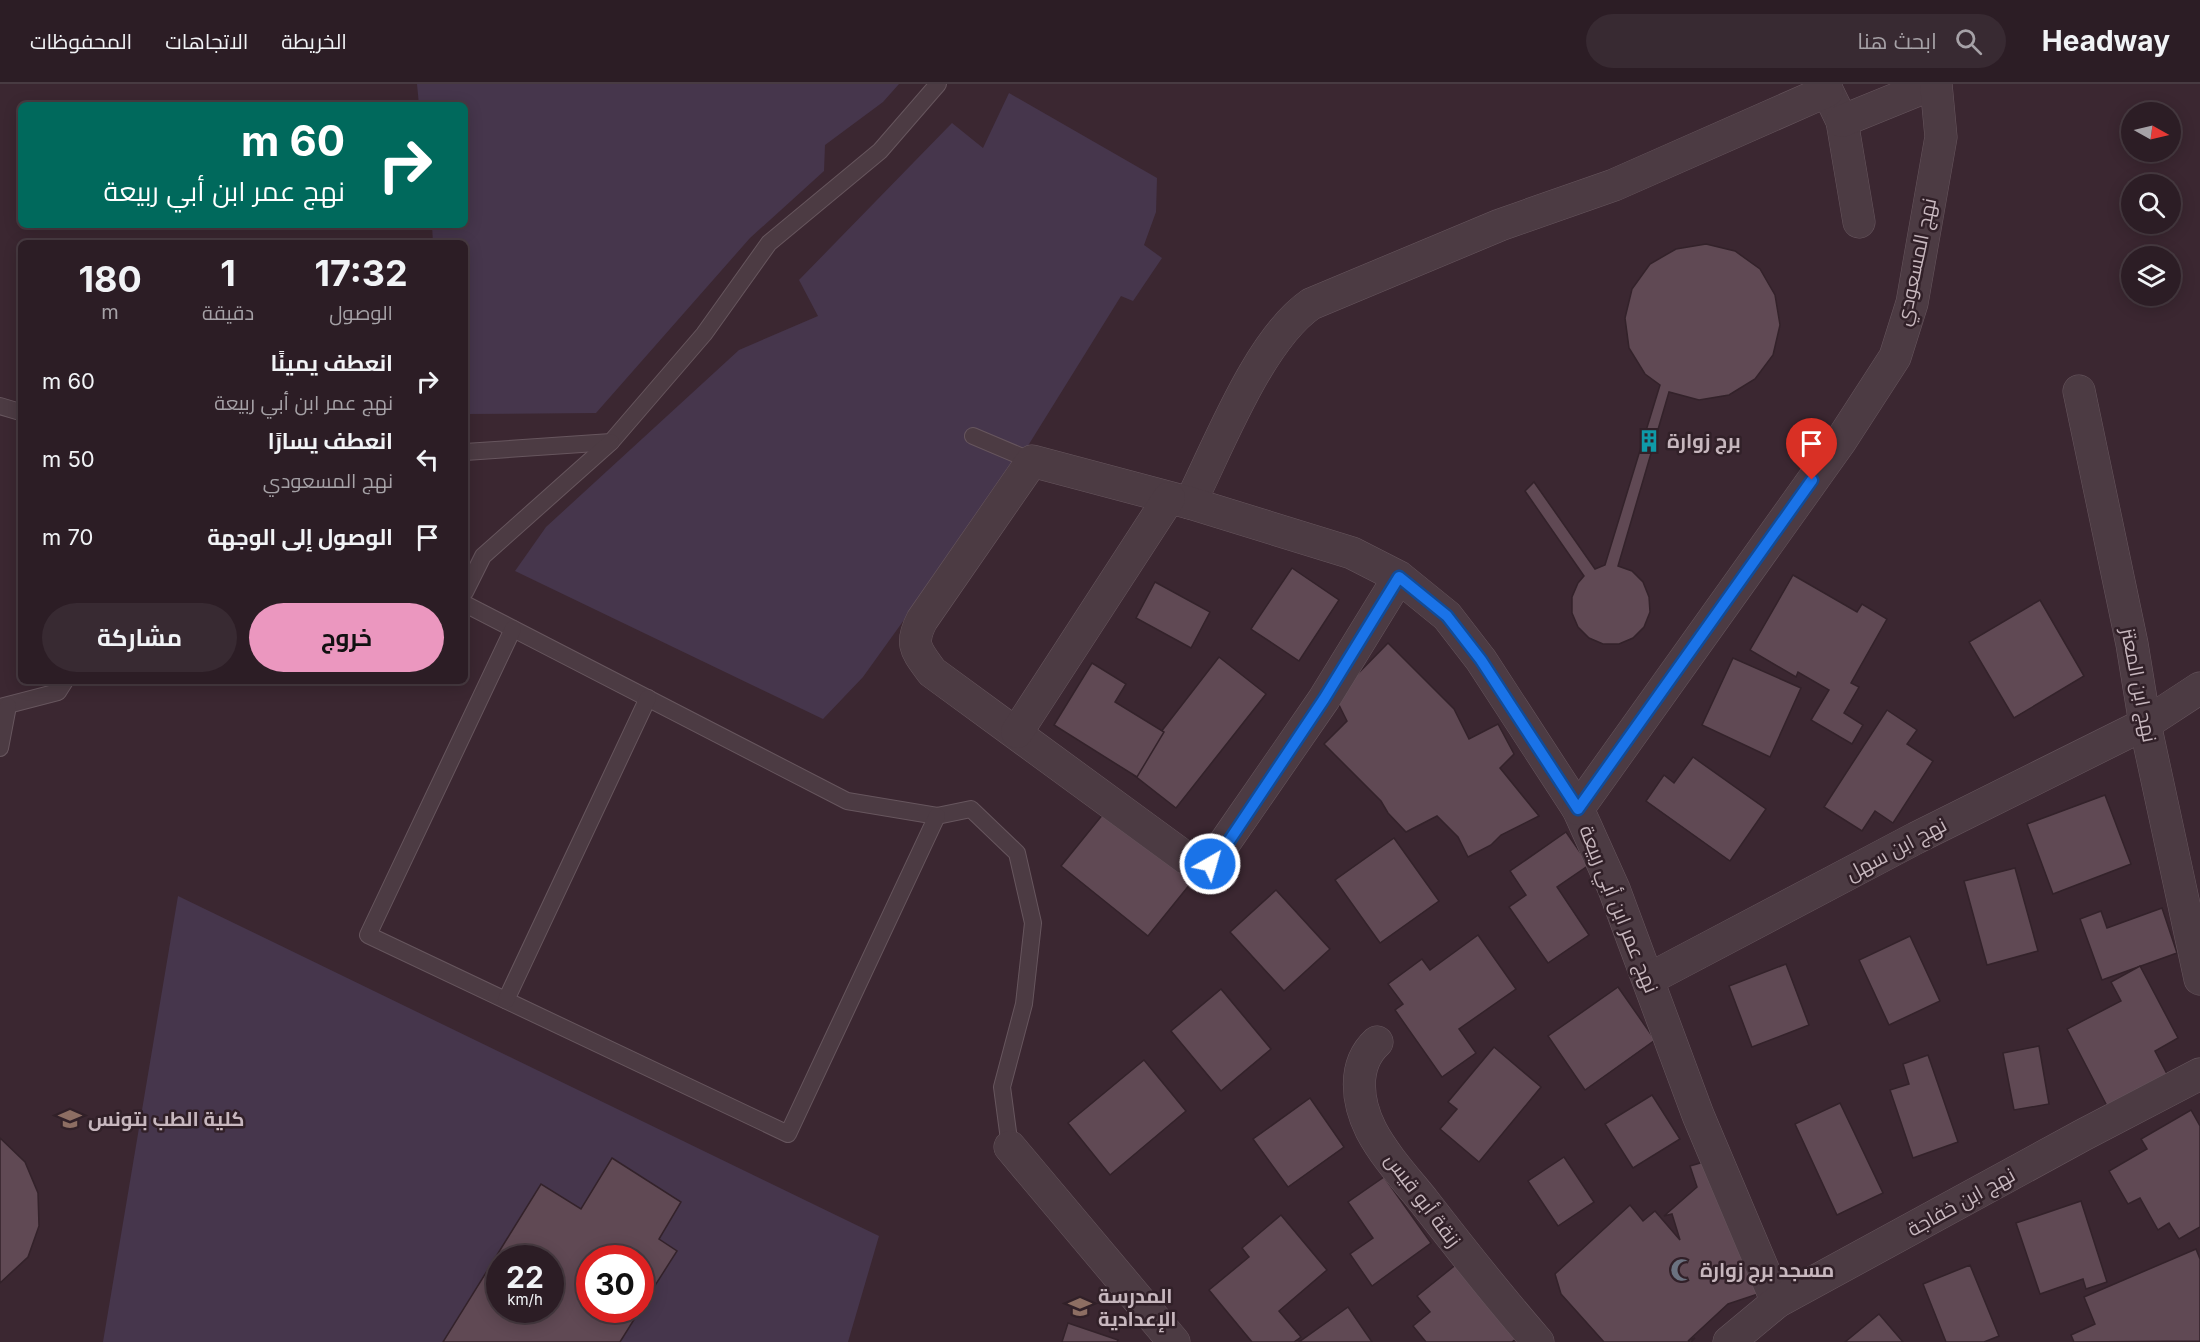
<!DOCTYPE html>
<html lang="ar">
<head>
<meta charset="utf-8">
<style>
  body { margin:0; font-family:Inter,Cairo,sans-serif; background:#382a32; color:#f1f3f6; direction:rtl; height:100vh; display:flex; flex-direction:column; font-size:22px; white-space:nowrap }
  * { box-sizing:border-box; margin:0 }
  p { font-size:20px; color:#a6a2a7 }
  .icon { flex:none; width:33px; height:33px; fill:none; stroke:currentColor; stroke-width:2; stroke-linecap:round; stroke-linejoin:round }
  .map { position:relative; flex:1; overflow:hidden; direction:ltr }
  .drawer { position:absolute; left:18px; top:156px; width:450px; height:444px; display:flex; flex-direction:column; background:#2c1d25; border-radius:9px; box-shadow:0 3px 15px #0003,0 0 0 2px #483b42; direction:rtl }
  .drawer>* { flex:none }
  .top-card { position:absolute; left:18px; top:18px; width:450px; height:126px; border-radius:9px; box-shadow:0 3px 15px #0003,0 0 0 2px #483b42; direction:rtl; background:#00695c; color:#fff; overflow:hidden }
  .needle { width:39px; rotate:98deg }
  .tools { position:absolute; left:2121px; top:18px; display:grid; gap:12px }
  .tools a { display:grid; place-items:center; width:60px; height:60px; border-radius:50%; background:#2c1d25; box-shadow:0 3px 15px #0003,0 0 0 2px #483b42; font-size:30px }
  .speed { position:absolute; left:486px; top:1161px; display:flex; gap:12px; font-size:30px; font-weight:700; text-align:center }
  .speed>* { display:grid; place-content:center; width:78px; height:78px; border-radius:50%; background:#2c1d25; box-shadow:0 3px 15px #0003,0 0 0 2px #483b42; line-height:1 }
  .speed small { font-size:15px; font-weight:400 }
  .speed .limit { border:9px solid #d22; background:#fff; color:#111 }
  .pin { position:absolute; display:grid; place-items:center; width:51px; height:51px; color:#fff; margin:-62px -26px; border-radius:50% 50% 50% 0; rotate:-45deg; box-shadow:0 0 6px #0007 }
  .pin .icon { rotate:45deg }
  .me { position:absolute; width:66px; margin:-33px; rotate:38deg; stroke-linejoin:round; filter:drop-shadow(0 0 4px #0008) }
  .turn { display:flex; align-items:center; gap:21px; height:126px; padding:0 24px; font-size:27px }
  .turn .icon { width:78px; height:78px; stroke-width:2.5 }
  .turn b { display:block; font-size:42px; line-height:51px }
  .eta { display:flex; justify-content:space-evenly; align-items:center; height:102px; text-align:center }
  .eta b { font-size:36px; font-weight:700; line-height:42px }
  .cta { display:flex; gap:12px; margin-top:auto; padding:12px 24px }
  .cta a { flex:1; height:69px; border-radius:36px; background:#eb97bf; color:#111; font-size:24px; font-weight:700; line-height:69px; text-align:center }
  .cta a+a { background:#382a32; color:#f1f3f6 }
  ul { padding:0; list-style:none }
  li { display:flex; align-items:center; gap:18px; height:78px; padding:0 24px }
  li div { flex:1 }
  li b { display:block; font-size:22px }
  li em { font-style:normal }
  header { display:flex; align-items:center; gap:36px; box-sizing:border-box; height:84px; padding:0 30px; background:#2c1d25; border-bottom:2px solid #483b42 }
  header strong { font-size:28px }
  nav { display:flex; gap:33px; margin-inline-start:auto; font-size:21px }
  .search { width:420px; height:54px; background:#382a32; display:flex; align-items:center; gap:15px; box-sizing:border-box; padding:0 21px; border-radius:33px; color:#a6a2a7; font-size:22px }
  .map>svg:first-child { display:block }
  .green { fill:#46364c; fill-rule:evenodd }
  .building { fill:#604954; stroke:#33222a; stroke-width:1.5; fill-rule:evenodd }
  .lines { fill:none; stroke-linecap:round; stroke-linejoin:round }
  .service-casing { stroke:#67565e; stroke-width:18 }
  .minor-casing { stroke:#67565e; stroke-width:33 }
  .service { stroke:#4c3b43; stroke-width:16 }
  .minor { stroke:#4c3b43; stroke-width:32 }
  .route-casing { stroke:#114b97; stroke-width:15 }
  .route { stroke:#1a73e8; stroke-width:10 }
  .labels { text-anchor:middle; stroke-width:5; stroke-linejoin:round; paint-order:stroke }
  .street-label { font-size:20px; fill:#c7b7be; stroke:#312028 }
  .poi-label { font-size:20px; font-weight:bold; fill:#c7b7be; stroke:#312028; text-anchor:start }
</style>
</head>
<body>
<header>
<strong>Headway</strong>
<div class="search"><svg class="icon" aria-label="search" viewBox="0 0 24 24"><circle cx="10" cy="10" r="6"/><path d="M15 15l6 6"/></svg>ابحث هنا</div>
<nav><a>الخريطة</a><a>الاتجاهات</a><a>المحفوظات</a></nav>
</header>
<div class="map">
<svg width="2200" height="1258" viewBox="0 0 2200 1258">
  <rect width="100%" height="100%" fill="#3b2731"/>
  <!-- green -->
  <g class="green">
    <path d="M417 0H899L883 18 825 61 824 87 750 154 596 329 465 330V159H433L432 141H465V21H419Z"/>
    <path d="M1009 9 1157 94 1156 128 1144 161 1162 174 1133 217 1121 212 1021 373 863 593 823 635 515 487 546 443 739 266 818 232 799 196 952 39 983 64Z"/>
    <path d="M178 812 879 1152 848 1258H103ZM500 1174H550V1226H500ZM590 1174H640V1226H590Z"/>
  </g>
  <!-- building -->
  <g class="building">
    <path d="M1706 160 1735 167 1760 185 1775 211 1780 241 1773 271 1755 295 1729 311 1699 316 1669 308 1618 482 1632 487 1643 498 1649 513 1650 528 1644 543 1633 554 1619 560H1603L1589 554 1578 543 1572 529V513L1578 499 1584 492 1525 407 1534 398 1595 485 1605 481 1660 301 1645 290 1629 264 1625 234 1632 205 1650 180 1676 165Z"/>
    <path d="M1292 484 1339 516 1299 577 1251 545Z"/>
    <path d="M1793 491 1857 528 1862 520 1887 535 1851 599 1859 603 1844 629 1863 641 1852 660 1811 636 1829 606 1798 588 1796 593 1750 566Z"/>
    <path d="M1155 498 1210 528 1191 564 1136 534Z"/>
    <path d="M2040 516 2084 592 2014 634 1969 558Z"/>
    <path d="M1388 559 1454 625 1469 655 1498 640 1514 670 1500 684 1539 732 1501 751 1491 761 1468 773 1458 753 1437 732 1406 748 1388 729 1381 717 1324 660 1347 637 1335 613Z"/>
    <path d="M1219 573 1266 610 1176 724 1130 688Z"/>
    <path d="M1733 574 1801 604 1770 673 1702 641Z"/>
    <path d="M1092 579 1126 600 1115 618 1164 648 1137 693 1054 641Z"/>
    <path d="M1887 626 1917 646 1907 660 1933 677 1893 739 1875 727 1862 747 1824 723Z"/>
    <path d="M1693 673 1766 725 1730 777 1646 717 1664 691 1674 699Z"/>
    <path d="M2105 711 2131 780 2053 810 2027 740Z"/>
    <path d="M1108 724 1195 794 1148 852 1061 782Z"/>
    <path d="M1566 748 1589 781 1557 803 1589 851 1548 879 1509 823 1526 811 1510 787Z"/>
    <path d="M1394 754 1439 817 1380 859 1335 796Z"/>
    <path d="M2015 784 2038 867 1987 881 1964 797Z"/>
    <path d="M1276 806 1330 865 1284 907 1230 848Z"/>
    <path d="M2162 824 2177 869 2102 896 2080 835 2101 827 2107 844Z"/>
    <path d="M1478 851 1516 905 1459 945 1476 969 1442 993 1395 926 1403 920 1388 900 1422 875 1430 886Z"/>
    <path d="M1910 852 1940 917 1889 941 1859 876Z"/>
    <path d="M1786 880 1809 941 1752 963 1729 902Z"/>
    <path d="M2140 882 2178 954 2155 967 2167 990 2107 1022 2067 945 2121 917 2111 898Z"/>
    <path d="M1618 903 1655 956 1585 1006 1548 952Z"/>
    <path d="M1221 905 1271 965 1221 1007 1171 947Z"/>
    <path d="M2039 962 2049 1020 2014 1026 2003 969Z"/>
    <path d="M1494 963 1541 1003 1479 1078 1440 1045 1457 1025 1448 1018Z"/>
    <path d="M1928 971 1958 1058 1913 1074 1890 1006 1909 1000 1903 980Z"/>
    <path d="M1144 976 1186 1027 1110 1091 1068 1039Z"/>
    <path d="M1652 1011 1680 1055 1633 1084 1605 1040Z"/>
    <path d="M1310 1014 1344 1063 1288 1103 1253 1055Z"/>
    <path d="M1840 1019 1883 1109 1837 1131 1795 1040Z"/>
    <path d="M2191 1026 2200 1042V1143L2179 1155 2169 1139 2158 1146 2140 1114 2128 1120 2109 1087 2147 1065 2141 1055Z"/>
    <path d="M0 1054 25 1078 38 1109 39 1142 28 1173 0 1199Z"/>
    <path d="M1564 1073 1594 1118 1558 1142 1528 1097Z"/>
    <path d="M612 1074 681 1118 659 1155 677 1167 640 1225V1174H590V1226H640L620 1258H443L541 1100 581 1125ZM500 1174H550V1226H500Z"/>
    <path d="M1714 1075 1758 1210 1728 1220 1688 1257 1695 1254 1691 1258H1604L1561 1210 1555 1190 1630 1121 1643 1137 1655 1127 1680 1156 1672 1130 1664 1132 1697 1103 1690 1082Z"/>
    <path d="M1384 1093 1431 1159 1372 1202 1350 1170 1373 1154 1348 1118Z"/>
    <path d="M2081 1117 2107 1198 2086 1205 2083 1195 2040 1210 2016 1139Z"/>
    <path d="M1281 1131 1327 1186 1279 1227 1301 1253 1294 1258H1252L1209 1206 1249 1173 1242 1164Z"/>
    <path d="M2196 1165 2200 1175V1257L2074 1258 2071 1251 2095 1240 2084 1213Z"/>
    <path d="M1458 1179 1517 1254 1512 1258H1426L1413 1242 1430 1228 1417 1212Z"/>
    <path d="M1970 1181 1999 1252 1984 1258H1946L1923 1200Z"/>
    <path d="M1348 1223 1372 1258H1299Z"/>
    <path d="M1879 1230 1903 1258H1845Z"/>
    <path d="M1068 1239 1118 1256 1117 1258H1062Z"/>
  </g>
  <g class="lines">
    <!-- service casing -->
    <g class="service-casing">
      <g id="service">
        <path d="M0 322 20 328"/>
        <path d="M973 352 1032 377"/>
        <path d="M465 368 611 358 704 250 769 159 880 67 938 0"/>
        <path d="M465 508 483 472 611 358"/>
        <path d="M465 520 847 717 937 732 971 725 1017 769 1033 839 1024 920 1002 1003 1010 1063"/>
        <path d="M513 545 368 851 788 1050 937 732"/>
        <path d="M0 623 58 608 65 597"/>
        <path d="M0 664 8 622"/>
        <path d="M506 916 648 614"/>
      </g>
    </g>
    <!-- minor casing -->
    <g class="minor-casing">
      <g id="minor">
        <path d="M1824 0 1842 37 1859 138"/>
        <path d="M1842 37 1933 0"/>
        <path d="M2079 307 2132 560 2145 640 2200 895"/>
        <path d="M1190 419C1219 361 1259 256 1311 220L1500 141 1614 101 1827 7"/>
        <path d="M1399 493 1324 615 1210 780 1201 782 1186 774 932 588C917 567 909 561 922 536L1032 377 1190 419 1352 469 1399 493 1447 532 1481 576 1578 725 1614 805 1698 1031 1777 1218"/>
        <path d="M1017 648 1169 414"/>
        <path d="M1578 725 1840 358 1895 273 1912 219 1941 53 1936 0"/>
        <path d="M1649 895 1916 754 2145 640 2200 604"/>
        <path d="M1377 958C1352 981 1357 1018 1371 1046 1384 1071 1406 1095 1423 1116 1460 1164 1498 1212 1538 1258"/>
        <path d="M1010 1063 1174 1258"/>
        <path d="M1729 1258 1777 1218 2083 1051 2200 990"/>
      </g>
    </g>
    <!-- service -->
    <use href="#service" class="service"/>
    <!-- minor -->
    <use href="#minor" class="minor"/>
  </g>
  <g class="lines">
    <!-- route casing -->
    <g class="route-casing">
      <path id="route" d="M1210 780 1217 775 1324 615 1399 493 1447 532 1481 576 1578 725 1812 396"/>
    </g>
    <!-- route -->
    <use href="#route" class="route"/>
  </g>
  <!-- icons -->
  <defs>
    <g id="building-bare" transform="scale(1.8)"><path d="M-4-6H4V6H1V3H-1V6H-4ZM-2.5-4.3h1.7v1.8h-1.7ZM.8-4.3h1.7v1.8H.8ZM-2.5-1h1.7V.8h-1.7ZM.8-1h1.7V.8H.8Z" fill="#0f9aa8" stroke="#312028" stroke-width="2.5" paint-order="stroke"/></g>
    <g id="university-bare" transform="scale(1.8)"><path d="M0-5L7-2L0 1L-7-2ZM-4 1L0 2.5L4 1V4Q0 6-4 4Z" fill="#8d6e63" stroke="#312028" stroke-width="2.5" paint-order="stroke"/></g>
    <g id="mosque-bare" transform="scale(1.8)"><path d="M3.5-4.9A6 6 0 1 0 3.5 4.9A5 5 0 1 1 3.5-4.9Z" fill="#6b7280" stroke="#312028" stroke-width="2.5" paint-order="stroke"/></g>
    <g id="school-bare" transform="scale(1.8)"><path d="M0-5L7-2L0 1L-7-2ZM-4 1L0 2.5L4 1V4Q0 6-4 4Z" fill="#8d6e63" stroke="#312028" stroke-width="2.5" paint-order="stroke"/></g>
  </defs>
  <g fill-rule="evenodd">
    <use href="#building-bare" x="1649" y="357"/>
    <use href="#university-bare" x="70" y="1035"/>
    <use href="#mosque-bare" x="1682" y="1186"/>
    <use href="#school-bare" x="1080" y="1223"/>
  </g>
  <g class="labels">
    <!-- street labels -->
    <g class="street-label">
      <text transform="translate(1916 178) rotate(-78)" y="7">نهج المسعودي</text>
      <text transform="translate(2139 601) rotate(79)" y="7">نهج ابن المعتز</text>
      <text transform="translate(1896 765) rotate(-28)" y="7">نهج ابن سهل</text>
      <text transform="translate(1619 825) rotate(68)" y="7">نهج عمر ابن أبي ربيعة</text>
      <text transform="translate(1423 1116) rotate(53)" y="7">زنقة أبو قيس</text>
      <text transform="translate(1961 1118) rotate(-29)" y="7">نهج ابن خفاجة</text>
    </g>
    <!-- poi labels -->
    <g class="poi-label">
      <text x="1667" y="364">برج زوارة</text>
      <text x="88" y="1042">كلية الطب بتونس</text>
      <text x="1700" y="1193">مسجد برج زوارة</text>
      <text x="1098" y="1219">المدرسة<tspan x="1098" dy="23">الإعدادية</tspan></text>
    </g>
  </g>
</svg>
<div class="tools">
<a><svg class="needle" viewBox="-14 -14 28 28"><path d="M0-13l5 13h-10z" fill="#e53935"/><path d="M0 13l5-13h-10z" fill="#a6a2a7"/></svg></a>
<a><svg class="icon" aria-label="search" viewBox="0 0 24 24"><circle cx="10" cy="10" r="6"/><path d="M15 15l6 6"/></svg></a>
<a><svg class="icon" aria-label="layers" viewBox="0 0 24 24"><path d="M12 4l9 5-9 5-9-5zM3 14l9 5 9-5"/></svg></a>
</div>
<div class="speed"><div>22<small>km/h</small></div><div class="limit">30</div></div>
<div class="pin" style="left:1812px;top:396px;background:#d93025"><svg class="icon" aria-label="arrive" viewBox="0 0 24 24"><path d="M6 21V4h12l-3 4 3 4H6"/></svg></div>
<svg class="me" style="left:1210px;top:780px" viewBox="-20 -20 40 40"><circle r="17" fill="#1a73e8" stroke="#fff" stroke-width="3"/><path d="M0-11L8 9 0 5-8 9z" fill="#fff"/></svg>
<div class="top-card">
<div class="turn"><svg class="icon" aria-label="right" viewBox="0 0 24 24"><path d="M7 20v-9h11M14 6l5 5-5 5"/></svg><div><b>60 m</b>نهج عمر ابن أبي ربيعة</div></div>
</div>
<section class="drawer">
<div class="eta">
<div><b>17:32</b><p>الوصول</p></div>
<div><b>1</b><p>دقيقة</p></div>
<div><b>180</b><p>m</p></div>
</div>
<ul>
<li><svg class="icon" aria-label="right" viewBox="0 0 24 24"><path d="M7 20v-9h11M14 6l5 5-5 5"/></svg><div><b>انعطف يمينًا</b><p>نهج عمر ابن أبي ربيعة</p></div><em>60 m</em></li>
<li><svg class="icon" aria-label="left" viewBox="0 0 24 24"><path d="M17 20v-9H6M10 6l-5 5 5 5"/></svg><div><b>انعطف يسارًا</b><p>نهج المسعودي</p></div><em>50 m</em></li>
<li><svg class="icon" aria-label="arrive" viewBox="0 0 24 24"><path d="M6 21V4h12l-3 4 3 4H6"/></svg><div><b>الوصول إلى الوجهة</b></div><em>70 m</em></li>
</ul>
<div class="cta"><a>خروج</a><a>مشاركة</a></div>
</section>
</div>
</body>
</html>
